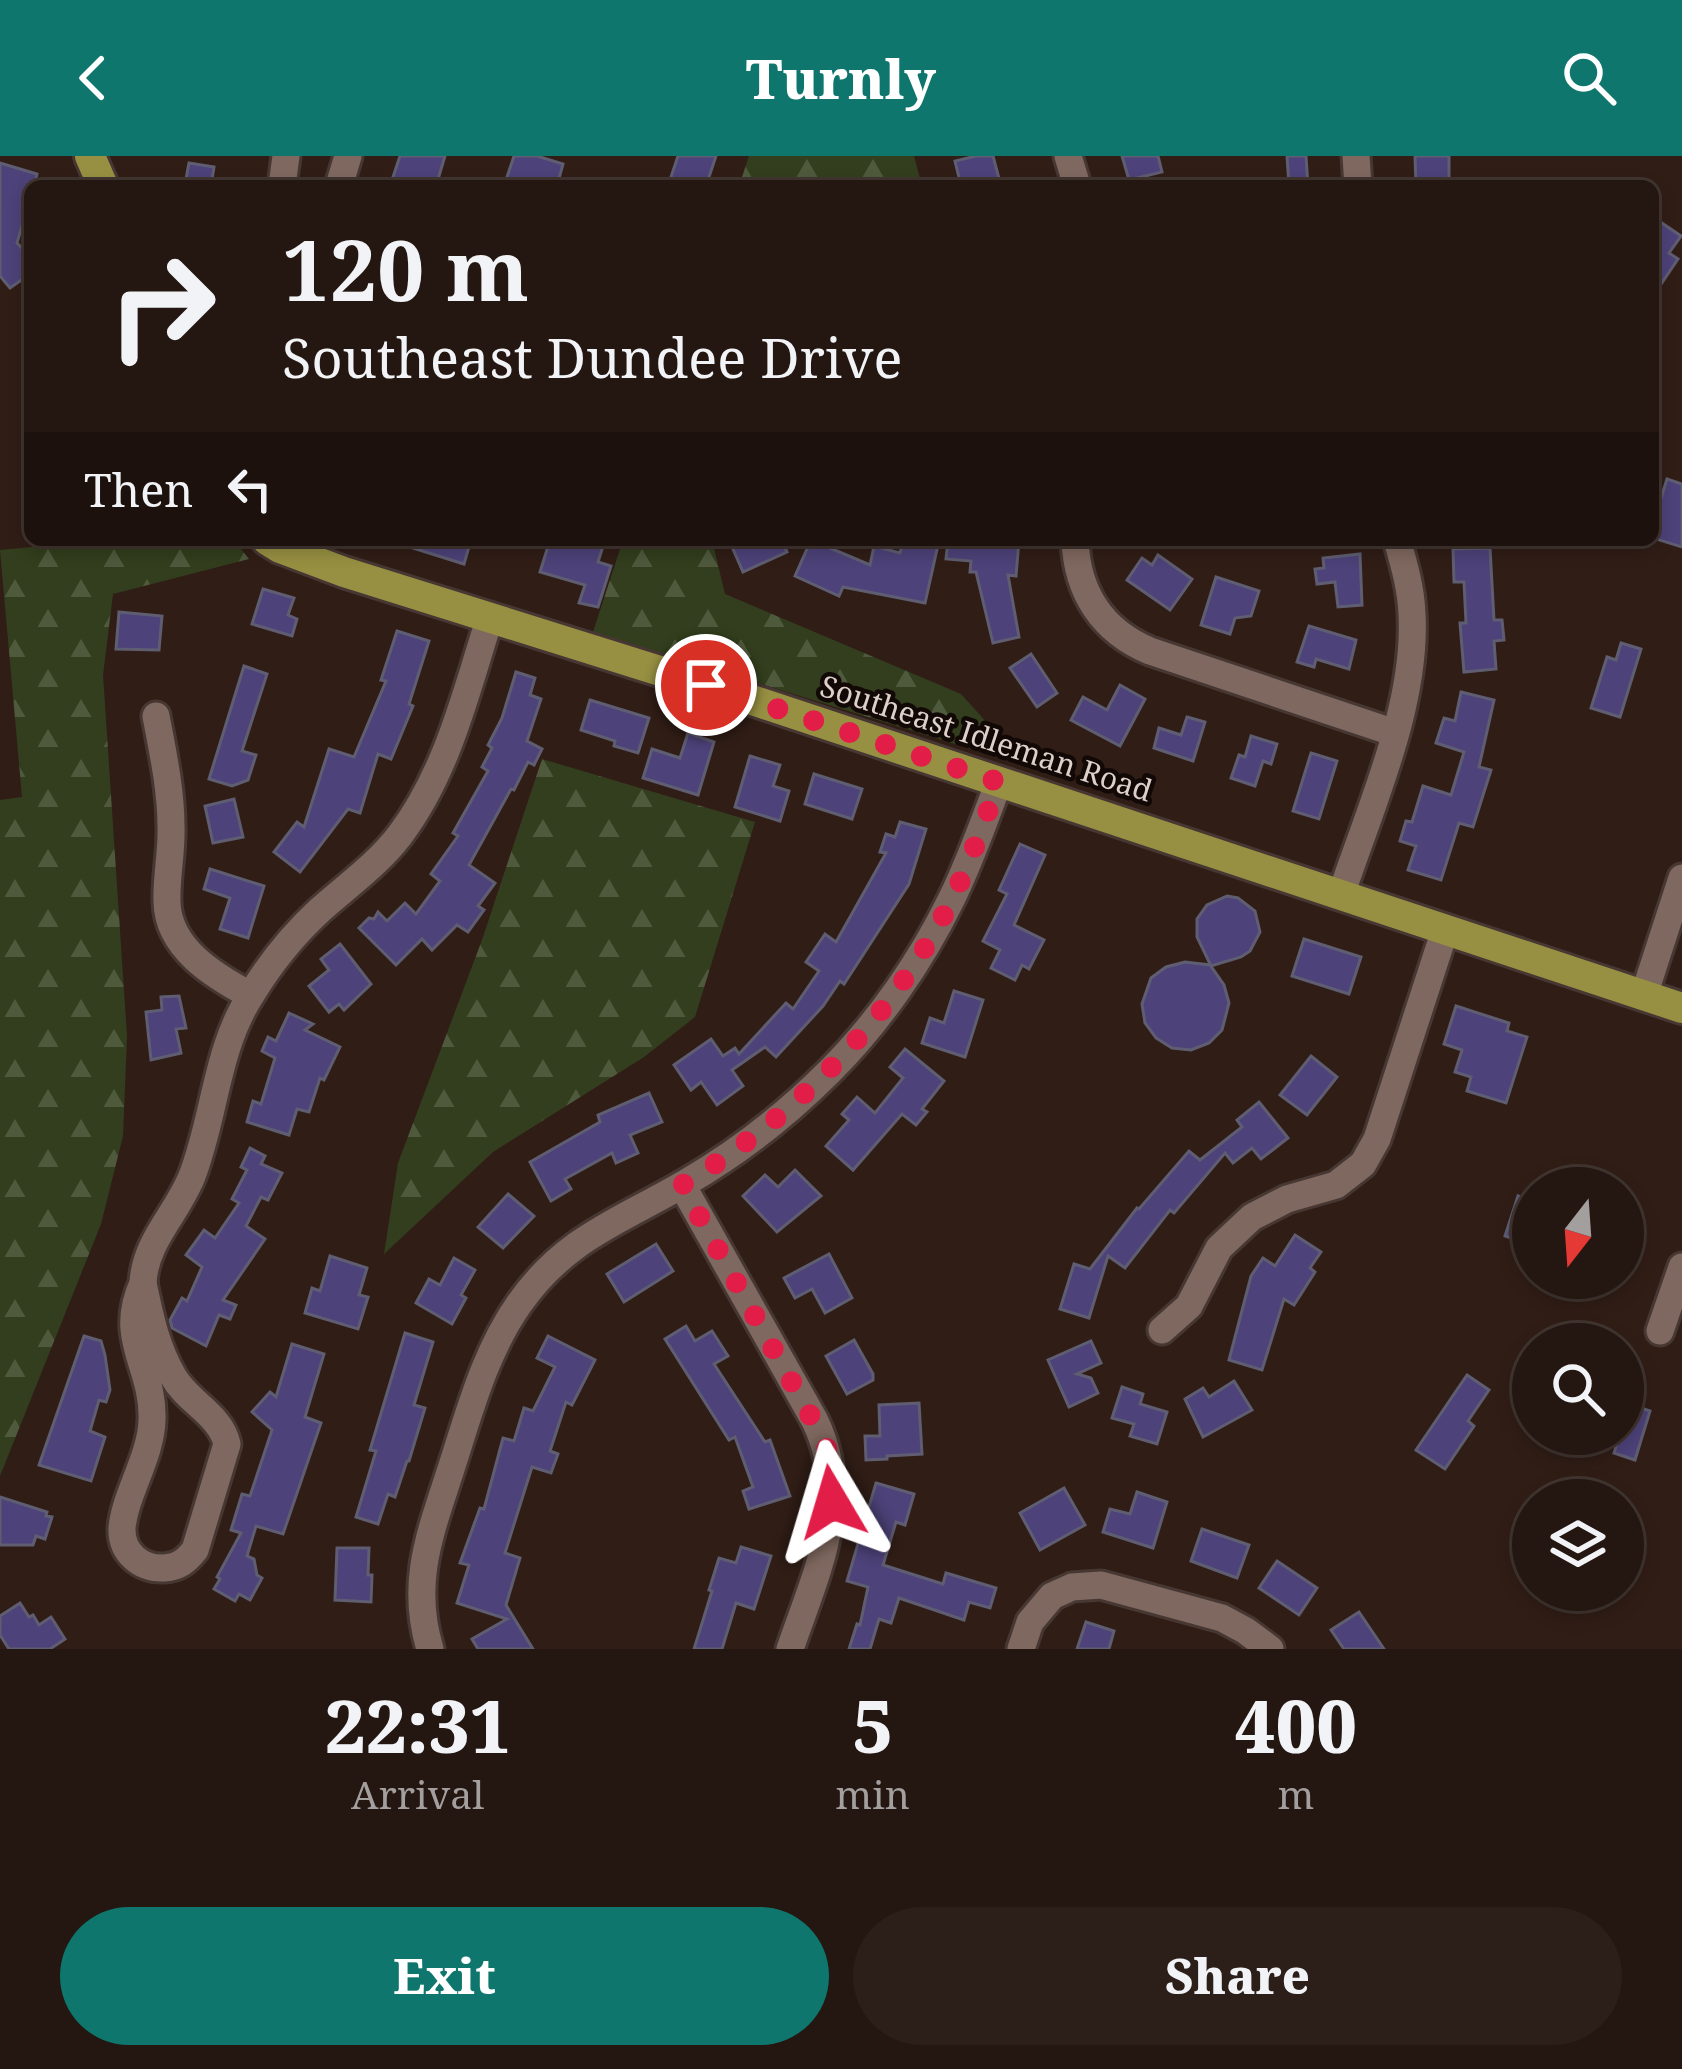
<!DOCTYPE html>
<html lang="en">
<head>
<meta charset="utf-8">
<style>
  body { margin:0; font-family:"Noto Serif",serif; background:#2c1f19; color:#f1f3f6; height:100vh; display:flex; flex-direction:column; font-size:45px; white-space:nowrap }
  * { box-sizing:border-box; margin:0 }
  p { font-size:39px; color:#a39f9f }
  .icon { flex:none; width:66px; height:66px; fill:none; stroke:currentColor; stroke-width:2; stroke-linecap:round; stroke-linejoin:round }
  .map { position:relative; height:1493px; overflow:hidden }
  .drawer { display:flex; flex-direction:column; background:#241610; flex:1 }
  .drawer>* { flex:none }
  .banner { position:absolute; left:24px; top:24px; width:1635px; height:366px; border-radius:18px; box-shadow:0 6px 18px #0003,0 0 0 3px #413530; background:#241610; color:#f1f3f6; overflow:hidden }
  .needle { width:78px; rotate:197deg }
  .fabs { position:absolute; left:1512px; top:1011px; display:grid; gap:24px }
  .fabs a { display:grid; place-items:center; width:132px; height:132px; border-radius:50%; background:#241610; box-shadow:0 6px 18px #0003,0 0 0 3px #413530; font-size:60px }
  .pin { position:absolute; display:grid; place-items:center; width:102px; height:102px; color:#fff; margin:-51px; border:6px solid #fff; border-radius:50%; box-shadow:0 3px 12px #0007 }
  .me { position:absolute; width:132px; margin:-66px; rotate:353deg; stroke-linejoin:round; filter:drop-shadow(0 0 9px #0008) }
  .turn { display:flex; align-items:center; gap:42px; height:252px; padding:0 60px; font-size:54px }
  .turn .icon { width:156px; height:156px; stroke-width:2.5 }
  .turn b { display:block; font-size:84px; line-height:102px }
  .then { display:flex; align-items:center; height:114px; padding:0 60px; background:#0003; gap:24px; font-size:45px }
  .eta { display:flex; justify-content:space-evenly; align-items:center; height:204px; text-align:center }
  .eta b { font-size:72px; font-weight:800; line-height:84px }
  .primary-button { display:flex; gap:24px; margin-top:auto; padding:24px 60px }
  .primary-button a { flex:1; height:138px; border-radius:72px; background:#0f766e; color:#fff; font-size:48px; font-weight:800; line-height:138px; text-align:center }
  .primary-button a+a { background:#2c1f19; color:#f1f3f6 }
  header { display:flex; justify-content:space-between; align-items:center; height:156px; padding:0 60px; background:#0f766e; color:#fff; font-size:54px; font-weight:800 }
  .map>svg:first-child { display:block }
  .forest { fill:url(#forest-firs) }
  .building { fill:#4d4279; stroke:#5f5d71; stroke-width:3 }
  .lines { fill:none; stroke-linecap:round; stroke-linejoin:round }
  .minor-casing { stroke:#473733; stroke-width:33 }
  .major-casing { stroke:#473733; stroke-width:36 }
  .minor { stroke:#7f685f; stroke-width:27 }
  .major { stroke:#979042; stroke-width:30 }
  .route { stroke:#e11d48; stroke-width:21; stroke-dasharray:0 37.8 }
  .labels { text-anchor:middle; stroke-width:9; stroke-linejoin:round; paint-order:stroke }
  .street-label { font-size:30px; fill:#ddcfca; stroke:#120907 }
</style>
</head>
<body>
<header><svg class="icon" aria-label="back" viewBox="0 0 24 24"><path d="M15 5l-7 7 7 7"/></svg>Turnly<svg class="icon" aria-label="search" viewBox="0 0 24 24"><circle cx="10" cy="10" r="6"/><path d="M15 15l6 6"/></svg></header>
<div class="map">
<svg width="1682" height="1493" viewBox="0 0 1682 1493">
  <defs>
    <pattern id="forest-firs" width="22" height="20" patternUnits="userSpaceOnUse" patternTransform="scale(3)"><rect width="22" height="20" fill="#323e1d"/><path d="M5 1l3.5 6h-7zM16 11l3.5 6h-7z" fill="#4f593c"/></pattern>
  </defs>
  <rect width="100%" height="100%" fill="#301d16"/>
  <!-- forest -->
  <g class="forest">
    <path d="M749 0H914L922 30H739Z"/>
    <path d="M32 384H234L249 403 113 438 103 519 127 880 123 980 101 1068 0 1320V644L22 641 0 394 32 391Z"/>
    <path d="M623 384H712L725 438 961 538 1026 610 593 476Z"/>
    <path d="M542 603 755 666 695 861 644 901 493 996 384 1098 398 1007 482 784Z"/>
  </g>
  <!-- building -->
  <g class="building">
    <path d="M400 0H445L436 30H413L392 24Z"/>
    <path d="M514 0H537L563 8 557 30H504Z"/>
    <path d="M678 0H716L706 30H668Z"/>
    <path d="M976 0H993L1001 30H961L955 5Z"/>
    <path d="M1122 0H1158L1162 16 1129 24Z"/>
    <path d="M1287 0H1306L1308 30H1289Z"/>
    <path d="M1415 0H1449V30H1416Z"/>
    <path d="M0 7 37 18 34 30H30V42L17 87 30 100V118L10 132 0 120Z"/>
    <path d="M189 7 214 11 211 30H189L190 23H186Z"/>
    <path d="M1653 61 1681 80 1669 97 1678 103 1653 140Z"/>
    <path d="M1667 323 1682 328V391L1653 382V368Z"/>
    <path d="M401 384H471L464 408 400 388Z"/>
    <path d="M550 384H605L598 406 611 410 598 451 579 447 585 429 540 416Z"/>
    <path d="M729 384H782L787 396 743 416Z"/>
    <path d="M811 384 870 409 874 390 900 397 903 384 938 389 925 447 843 431 839 440 795 420Z"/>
    <path d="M948 384H1019L1016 420 1008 419 1019 481 993 487 976 416H970L971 405 946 403Z"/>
    <path d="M1490 392 1494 464H1502L1504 484 1494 485 1496 513 1464 516 1460 467H1466L1464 426H1454L1453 393Z"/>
    <path d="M1360 398 1362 449 1338 451 1335 426 1317 428 1315 413 1324 412 1323 402Z"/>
    <path d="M1158 399 1192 423 1170 454 1127 424 1142 402 1152 409Z"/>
    <path d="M1216 421 1259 435 1251 460 1235 462 1230 478 1201 469Z"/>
    <path d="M263 433 294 442 288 459 297 463 292 480 252 468Z"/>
    <path d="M119 456 162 460 159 494 116 493Z"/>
    <path d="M1309 470 1356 484 1349 513 1316 503 1314 511 1297 506Z"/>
    <path d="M397 475 429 485 409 548 413 550 391 603 378 598 360 657 348 653 300 716 274 696 297 666 304 671 329 593 354 601 386 525 381 524Z"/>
    <path d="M1621 487 1641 493 1620 561 1591 552 1607 501 1616 504Z"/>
    <path d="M1031 498 1057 537 1037 551 1010 512Z"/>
    <path d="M244 510 267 518 242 595 256 599 248 624 232 630 209 623Z"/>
    <path d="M516 516 535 522 530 539 541 543 527 585 542 593 534 609 528 606 514 634 511 633 469 709 495 727 478 750 484 754 468 776 457 769 432 794 422 783 396 809 359 772 369 762 374 763 378 756 387 765 405 747 416 758 440 725 431 718 458 680 453 677 488 615 482 611 492 592 488 589 502 562Z"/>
    <path d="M1120 529 1145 543 1120 590 1071 564 1083 541 1107 554Z"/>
    <path d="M1461 536 1494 544 1479 611 1491 614 1473 671 1459 667 1441 724 1408 714 1416 690 1400 685 1406 665 1412 666 1423 630 1451 639 1464 596 1436 587 1444 562 1455 565Z"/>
    <path d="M590 544 649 562 638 597 614 590 615 585 581 574Z"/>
    <path d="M1187 561 1205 566 1193 605 1154 592 1159 572 1181 579Z"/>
    <path d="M688 577 714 586 698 639 643 622 652 593 680 602Z"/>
    <path d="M1251 580 1277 588 1271 608 1263 605 1255 630 1231 622 1239 599 1245 601Z"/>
    <path d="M1311 597 1337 605 1319 663 1293 655Z"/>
    <path d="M750 600 780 609 773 630 789 635 780 665 735 651Z"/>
    <path d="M814 618 862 633 852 663 805 648Z"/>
    <path d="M234 643 243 681 213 687 205 650Z"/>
    <path d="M900 666 926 673 909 728 844 828 840 825 823 850 776 901 765 891 732 914 743 930 717 949 701 926 691 934 674 909 711 883 723 900 735 892 739 898 786 847 793 853 819 815 806 806 825 778 836 786 886 697 880 696 886 678 895 681Z"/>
    <path d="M1020 688 1045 699 1014 769 1044 784 1029 813 1022 809 1015 824 991 812 1000 794 983 785 1007 738 999 734Z"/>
    <path d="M210 713 264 730 248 782 220 773 230 742 204 733Z"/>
    <path d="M1227 740 1238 742 1255 755 1260 776 1250 795 1241 801 1211 810 1197 781V763L1207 749Z"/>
    <path d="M1304 783 1361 801 1349 838 1292 820Z"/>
    <path d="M340 788 371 828 344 854 339 848 329 856 309 830 329 814 321 803Z"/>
    <path d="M1185 806 1210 809 1224 829 1229 847 1222 874 1209 887 1191 894 1172 892 1156 882 1145 867 1142 848 1151 822 1166 811Z"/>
    <path d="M954 835 983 844 965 901 922 887 930 862 944 867Z"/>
    <path d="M179 840 186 872 176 873 181 897 151 904 146 856 162 854 161 841Z"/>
    <path d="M1456 850 1509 867 1507 875 1527 881 1506 947 1467 935 1471 921 1455 916 1462 894 1444 888Z"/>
    <path d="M289 857 313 868 305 874 340 891 324 924 320 922 309 956 297 953 289 979 247 966 253 945 261 948 275 902 262 895 268 881 276 885Z"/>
    <path d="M905 893 944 925 922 953 927 956 916 969 902 958 853 1014 826 990 849 964 842 958 857 941 875 957 903 922 890 911Z"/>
    <path d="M1311 900 1337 921 1307 959 1280 939Z"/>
    <path d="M649 937 662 966 630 979 638 997 616 1007 612 997 565 1023 571 1033 551 1045 530 1006 600 966 598 959Z"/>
    <path d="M1259 946 1288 982 1261 1003 1252 992 1233 1007 1225 997 1174 1057 1170 1054 1125 1112 1108 1100 1089 1162 1060 1153 1074 1108 1090 1113 1137 1052 1139 1053 1189 995 1200 1004 1242 971 1237 964Z"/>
    <path d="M250 992 265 1000 261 1008 282 1017 268 1044 261 1041 246 1070 265 1083 223 1144 236 1149 230 1163 219 1159 206 1190 172 1172 170 1164 182 1142 187 1145 202 1111 186 1099 204 1074 215 1082 239 1047 232 1043 247 1014 241 1011Z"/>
    <path d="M795 1014 821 1040 777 1076 743 1040 765 1019 778 1031Z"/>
    <path d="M508 1038 534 1060 503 1092 478 1071Z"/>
    <path d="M1518 1040 1533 1045V1089L1505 1080Z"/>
    <path d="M1295 1079 1321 1096 1310 1112 1315 1116 1294 1149 1284 1143 1262 1214 1229 1204 1251 1120 1263 1102 1275 1110Z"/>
    <path d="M656 1088 673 1115 624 1146 607 1118Z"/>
    <path d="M829 1098 852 1142 825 1157 812 1133 795 1142 784 1122Z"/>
    <path d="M330 1100 367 1112 359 1139 368 1141 358 1173 305 1157 312 1132 320 1135Z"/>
    <path d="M454 1102 475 1114 461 1139 466 1142 452 1168 416 1147 429 1123 440 1129Z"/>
    <path d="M686 1170 695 1185 712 1175 728 1200 714 1208 765 1286 770 1284 790 1340 749 1353 743 1335 753 1331 735 1281 729 1284 665 1183Z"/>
    <path d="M405 1177 433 1186 414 1249 425 1252 409 1305H407L395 1341 388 1338 378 1368 356 1361 376 1295 370 1294Z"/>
    <path d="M84 1180 101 1185 105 1199 110 1234 106 1246 99 1244 90 1275 105 1281 91 1325 39 1309Z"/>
    <path d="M548 1180 595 1204 572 1249 566 1246 550 1295 558 1298 551 1317 532 1311 505 1397 520 1402 506 1449 533 1493H478L472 1483 507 1463 457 1447 469 1409 460 1407 480 1352 484 1353 503 1282 514 1285 524 1252 533 1255 555 1211 537 1202Z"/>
    <path d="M854 1184 873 1218V1224L847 1238 826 1200Z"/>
    <path d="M1091 1185 1101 1207 1077 1218 1091 1222 1098 1237 1069 1251 1048 1204Z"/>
    <path d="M292 1188 324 1198 305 1261 321 1267 283 1378 256 1370 247 1400 254 1403 257 1419 262 1422 250 1444 239 1438 235 1445 214 1433 220 1423 217 1421 241 1377 231 1374 242 1338 250 1340 272 1274 252 1256 270 1236 276 1241Z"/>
    <path d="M1467 1219 1489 1234 1468 1265 1474 1270 1445 1313 1416 1294Z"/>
    <path d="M1234 1225 1252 1254 1203 1281 1185 1243 1203 1232 1209 1241Z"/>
    <path d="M1122 1231 1143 1238 1140 1248 1167 1256 1157 1288 1130 1280 1134 1268 1112 1262Z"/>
    <path d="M1623 1246 1650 1255 1635 1304 1614 1297 1620 1278H1623Z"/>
    <path d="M919 1247 922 1298 887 1300V1303L866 1304 865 1280H880L879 1249Z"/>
    <path d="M876 1327 914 1338 905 1369 896 1366 883 1409 943 1428 946 1417 996 1432 990 1452 969 1446 964 1464 899 1442 891 1467 879 1463 870 1493H849L857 1468 860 1469 868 1431 847 1425Z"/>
    <path d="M1064 1332 1085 1369 1040 1394 1020 1357Z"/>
    <path d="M1137 1336 1167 1346 1153 1392 1103 1376 1110 1353 1130 1358Z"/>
    <path d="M0 1341 47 1356 46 1360 52 1361 45 1383 36 1380 33 1389H0Z"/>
    <path d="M1202 1373 1249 1389 1237 1422 1191 1405Z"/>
    <path d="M741 1391 771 1400 754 1453 736 1447 722 1493H694L712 1435 709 1434 719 1402 736 1407Z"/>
    <path d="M337 1392H369L368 1419H372L371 1446 335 1444Z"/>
    <path d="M1277 1405 1317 1432 1299 1459 1259 1432Z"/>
    <path d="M20 1447 29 1461 33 1459 39 1469 51 1461 65 1483 50 1493H9L0 1479V1460Z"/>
    <path d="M1359 1456 1384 1493H1344L1331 1474Z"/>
    <path d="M1086 1466 1114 1475 1109 1493H1077Z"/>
  </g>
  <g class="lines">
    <!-- minor casing -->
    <g class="minor-casing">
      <g id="minor">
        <path d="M1068 0 1077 30"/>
        <path d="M1356 0 1358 30"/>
        <path d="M282 30 286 0"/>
        <path d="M339 30 348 0"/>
        <path d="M1075 384C1077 436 1102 475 1150 495L1395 577"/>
        <path d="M156 560C163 597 171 634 171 671 172 696 166 721 167 746 168 792 214 820 250 839"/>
        <path d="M1341 739C1370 652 1417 549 1412 458 1411 432 1404 408 1397 384"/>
        <path d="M1644 839 1682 722"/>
        <path d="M682 1029 815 1265C853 1344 816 1417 790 1493"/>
        <path d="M143 1127C145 1085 177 1058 192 1020 215 961 216 893 251 839 269 809 294 778 320 754 347 730 378 708 400 679 448 615 466 536 490 461"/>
        <path d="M143 1127C150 1160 156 1191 173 1220 187 1246 221 1259 227 1288L195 1394C186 1405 179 1411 164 1412 141 1413 121 1397 122 1372 125 1338 151 1301 152 1264 154 1210 117 1184 143 1127Z"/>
        <path d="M1162 1174 1189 1150 1219 1092 1252 1061 1287 1043 1336 1029 1363 1008 1377 983 1445 774"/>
        <path d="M1660 1175 1682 1111"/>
        <path d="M430 1493C410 1427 430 1378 450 1316 469 1258 484 1198 519 1148 566 1081 621 1065 687 1026 739 996 788 957 830 915 879 866 921 805 951 744 970 706 984 665 999 626"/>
        <path d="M1021 1493 1030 1466 1052 1440 1072 1431 1101 1429 1222 1462 1246 1475 1270 1493"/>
      </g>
    </g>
    <!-- major casing -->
    <g class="major-casing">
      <g id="major">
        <path d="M90 0 103 30"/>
        <path d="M267 384 280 392 344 416 743 541 1682 852"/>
      </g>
    </g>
    <!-- minor -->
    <use href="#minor" class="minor"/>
    <!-- major -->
    <use href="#major" class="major"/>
  </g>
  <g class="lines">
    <!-- route -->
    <path class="route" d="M706 529 999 626C984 665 970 707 951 745 890 865 796 960 682 1029L825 1286 831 1308 832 1346"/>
  </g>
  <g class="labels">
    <!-- street labels -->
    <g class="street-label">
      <text transform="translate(986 583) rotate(18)" y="10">Southeast Idleman Road</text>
    </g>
  </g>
</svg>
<div class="fabs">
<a><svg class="needle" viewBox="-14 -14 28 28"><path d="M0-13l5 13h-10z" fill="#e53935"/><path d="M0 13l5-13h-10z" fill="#a39f9f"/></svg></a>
<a><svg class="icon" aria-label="search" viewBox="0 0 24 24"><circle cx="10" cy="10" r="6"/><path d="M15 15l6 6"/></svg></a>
<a><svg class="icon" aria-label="layers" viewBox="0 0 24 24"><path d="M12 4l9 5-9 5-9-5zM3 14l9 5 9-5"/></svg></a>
</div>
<div class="pin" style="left:706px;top:529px;background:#d93025"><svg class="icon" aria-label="arrive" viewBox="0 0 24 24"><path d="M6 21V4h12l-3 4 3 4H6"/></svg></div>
<svg class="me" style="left:832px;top:1346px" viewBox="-20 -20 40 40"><path d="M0-17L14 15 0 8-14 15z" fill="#e11d48" stroke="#fff" stroke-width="4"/></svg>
<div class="banner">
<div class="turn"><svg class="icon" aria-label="right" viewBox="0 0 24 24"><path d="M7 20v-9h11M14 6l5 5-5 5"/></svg><div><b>120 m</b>Southeast Dundee Drive</div></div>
<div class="then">Then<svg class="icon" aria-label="left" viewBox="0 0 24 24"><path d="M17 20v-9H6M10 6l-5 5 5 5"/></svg></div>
</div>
</div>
<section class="drawer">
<div class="eta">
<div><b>22:31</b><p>Arrival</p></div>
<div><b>5</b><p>min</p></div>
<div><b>400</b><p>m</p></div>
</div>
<div class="primary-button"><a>Exit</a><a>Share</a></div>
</section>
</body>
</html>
